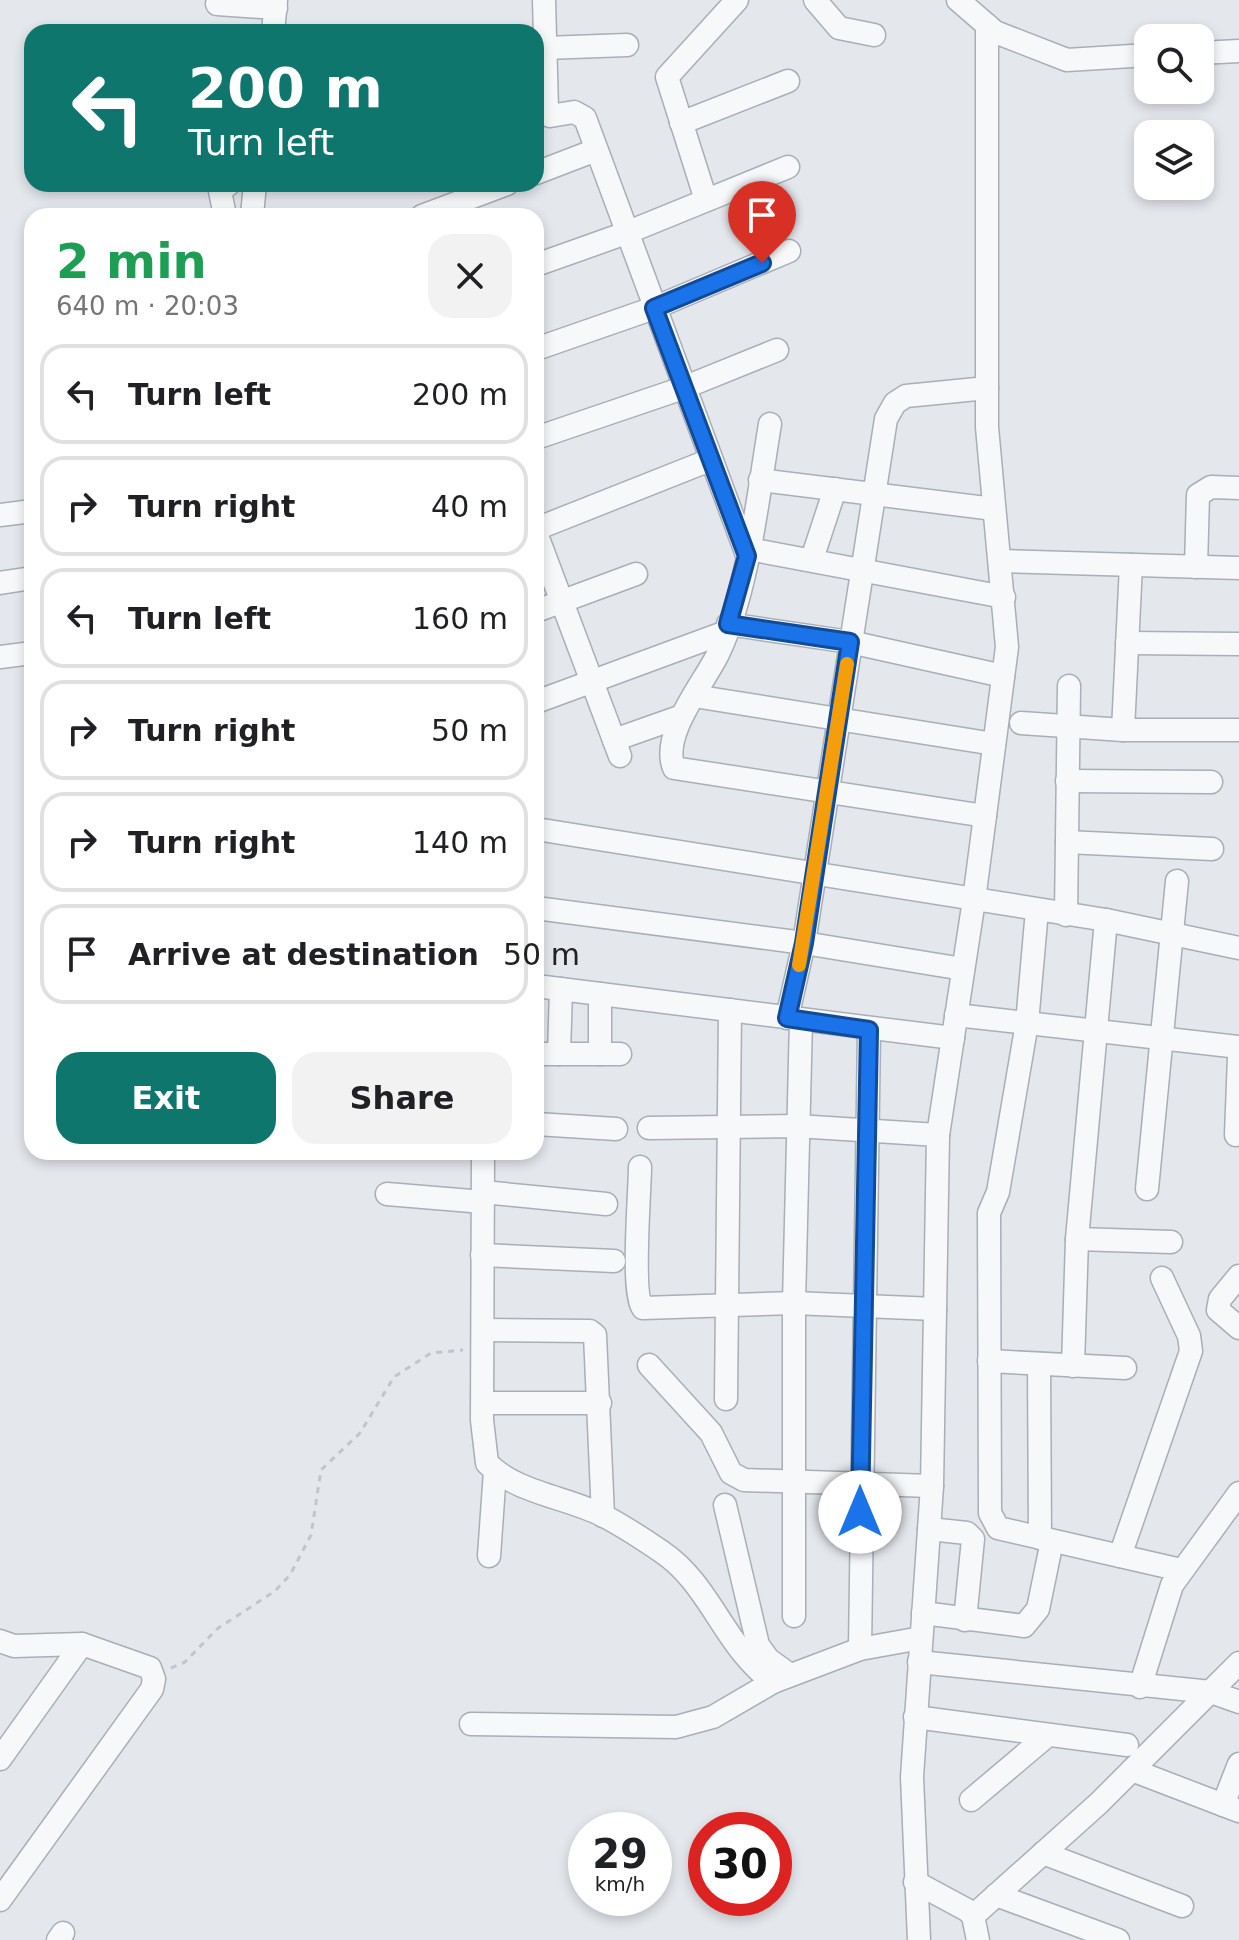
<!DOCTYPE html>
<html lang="en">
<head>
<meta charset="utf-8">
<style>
  body { margin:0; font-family:"DejaVu Sans",sans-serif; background:#f2f2f2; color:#202124; height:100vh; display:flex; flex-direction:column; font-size:30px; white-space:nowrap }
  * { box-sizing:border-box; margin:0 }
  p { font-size:26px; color:#757577 }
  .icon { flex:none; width:44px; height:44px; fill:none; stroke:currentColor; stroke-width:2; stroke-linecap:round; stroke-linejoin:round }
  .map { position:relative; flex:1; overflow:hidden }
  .side { position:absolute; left:24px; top:208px; width:520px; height:952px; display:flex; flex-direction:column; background:#fff; border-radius:24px; box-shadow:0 4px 12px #0003 }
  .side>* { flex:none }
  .banner { position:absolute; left:24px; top:24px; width:520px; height:168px; border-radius:24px; box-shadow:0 4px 12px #0003; background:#0f766e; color:#fff; overflow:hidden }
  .controls { position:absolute; left:1134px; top:24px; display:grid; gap:16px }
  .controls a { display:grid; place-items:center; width:80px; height:80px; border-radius:16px; background:#fff; box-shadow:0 4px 12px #0003; font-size:40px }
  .speed { position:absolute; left:568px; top:1812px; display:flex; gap:16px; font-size:40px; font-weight:700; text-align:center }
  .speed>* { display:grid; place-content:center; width:104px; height:104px; border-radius:50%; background:#fff; box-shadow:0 4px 12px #0003; line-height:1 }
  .speed small { font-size:20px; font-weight:400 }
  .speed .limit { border:12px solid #d22; background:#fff; color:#111 }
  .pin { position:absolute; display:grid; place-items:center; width:68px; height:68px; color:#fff; margin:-82px -34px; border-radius:50% 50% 50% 0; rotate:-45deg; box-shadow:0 0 8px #0007 }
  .pin .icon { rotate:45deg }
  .me { position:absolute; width:88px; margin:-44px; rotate:0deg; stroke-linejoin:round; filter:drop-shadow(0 0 6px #0008) }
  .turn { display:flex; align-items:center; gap:28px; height:168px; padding:0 32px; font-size:36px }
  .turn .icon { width:104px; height:104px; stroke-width:2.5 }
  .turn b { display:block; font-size:56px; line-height:68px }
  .round { display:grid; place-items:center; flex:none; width:84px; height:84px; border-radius:24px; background:#f2f2f2 }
  .overview { display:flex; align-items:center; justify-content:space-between; height:136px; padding:0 32px }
  h1 { font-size:48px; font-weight:800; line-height:60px; color:#1e9e55 }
  .action { display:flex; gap:16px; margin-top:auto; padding:16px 32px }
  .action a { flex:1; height:92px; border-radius:24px; background:#0f766e; color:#fff; font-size:32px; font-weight:800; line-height:92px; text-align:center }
  .action a+a { background:#f2f2f2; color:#202124 }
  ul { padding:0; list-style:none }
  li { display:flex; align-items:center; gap:24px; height:100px; margin:0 16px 12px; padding:0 16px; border:4px solid #e0e0e0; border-radius:24px }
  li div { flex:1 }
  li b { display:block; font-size:30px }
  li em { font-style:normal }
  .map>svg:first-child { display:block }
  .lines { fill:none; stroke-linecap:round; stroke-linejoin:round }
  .minor-casing { stroke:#a9aeb7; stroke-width:25 }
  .path { stroke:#c2c5cb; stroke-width:3; stroke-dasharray:6 6; stroke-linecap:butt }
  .minor { stroke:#f7f8fa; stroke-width:22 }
  .route-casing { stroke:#114b97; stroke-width:20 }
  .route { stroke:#1a73e8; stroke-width:14 }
  .slow { stroke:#f59e0b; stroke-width:14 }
</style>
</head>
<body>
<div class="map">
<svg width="1239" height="1940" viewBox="0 0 1239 1940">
  <rect width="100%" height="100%" fill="#e4e7ec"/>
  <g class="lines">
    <!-- minor casing -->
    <g class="minor-casing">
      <g id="minor">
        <path d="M544 0 547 110 550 116 574 112 585 118 747 555"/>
        <path d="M815 0 839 28 874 35"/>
        <path d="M958 0 995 32 1067 60 1148 55"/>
        <path d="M217 4 276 8"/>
        <path d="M273 32 276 0"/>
        <path d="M545 48 627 45"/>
        <path d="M1200 53 1239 51"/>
        <path d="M681 123 788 81"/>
        <path d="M536 173 596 150"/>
        <path d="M706 200 667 77 737 0"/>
        <path d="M252 215 255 184"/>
        <path d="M225 216 220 191 229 184"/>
        <path d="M422 216 507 184"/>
        <path d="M536 265 626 233 788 167"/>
        <path d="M536 349 654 308 789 251"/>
        <path d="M770 424C758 495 749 587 719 652 705 682 660 734 674 768L985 816"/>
        <path d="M536 438 683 388 777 350"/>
        <path d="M760 480 994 509"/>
        <path d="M0 515 32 511"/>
        <path d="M536 529 710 460"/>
        <path d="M536 533 620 756"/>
        <path d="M749 549 1004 597"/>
        <path d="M812 559 835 489"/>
        <path d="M1000 561 1239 568"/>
        <path d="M1196 567 1198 495 1211 487 1239 488"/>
        <path d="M0 583 32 578"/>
        <path d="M536 611 636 574"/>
        <path d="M728 624 850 642 1003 676"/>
        <path d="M1127 643 1239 644"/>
        <path d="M0 657 32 653"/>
        <path d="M694 696 994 744"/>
        <path d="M536 702 726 632"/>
        <path d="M1021 723 1123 730H1238"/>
        <path d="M1123 730 1131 565"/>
        <path d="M614 740 682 716"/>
        <path d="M1067 781 1211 782"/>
        <path d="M536 829 1106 920 1239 948"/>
        <path d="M1067 842 1212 849"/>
        <path d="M536 908 804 943 963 969"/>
        <path d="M1037 910 1027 1023 998 1192 989 1213 990 1513 998 1528 1181 1570"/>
        <path d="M1066 915 1069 686"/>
        <path d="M536 986 953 1038"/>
        <path d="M956 1015 1239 1047"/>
        <path d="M787 1018 804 943 886 419 895 403 906 396 987 388"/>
        <path d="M536 1054H620"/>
        <path d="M559 1054 561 989"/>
        <path d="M600 1054V994"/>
        <path d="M536 1124 616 1129"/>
        <path d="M649 1128 797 1126 938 1135"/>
        <path d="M1236 1135 1239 1057"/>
        <path d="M483 1152 482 1420 487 1463C516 1493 567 1497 604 1516 623 1526 643 1539 662 1552 710 1584 725 1648 773 1682L860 1649 921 1638"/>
        <path d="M640 1167C640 1191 631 1294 643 1308L794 1303 935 1309"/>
        <path d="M1147 1189 1177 881"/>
        <path d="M483 1192 606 1204"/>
        <path d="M387 1194 483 1202"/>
        <path d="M1077 1239 1171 1242"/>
        <path d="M482 1255 614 1261"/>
        <path d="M1239 1276 1220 1299 1218 1310 1239 1328"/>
        <path d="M483 1330 590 1331 595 1335 603 1516"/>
        <path d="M989 1361 1125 1368"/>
        <path d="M1039 1364 1040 1538"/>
        <path d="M649 1365 711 1433 731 1473 744 1480 932 1486"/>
        <path d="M1073 1366 1077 1239 1106 920"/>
        <path d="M726 1399 730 1010"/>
        <path d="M483 1403H600"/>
        <path d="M725 1505 758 1645 768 1659 790 1675"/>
        <path d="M929 1529 967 1533 973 1539 965 1620"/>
        <path d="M489 1556 495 1471"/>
        <path d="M1120 1556 1191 1351 1189 1336 1162 1278"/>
        <path d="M923 1613 1024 1626 1038 1609 1052 1541"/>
        <path d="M794 1616V1303L801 1020"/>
        <path d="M0 1641 14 1646 82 1644 150 1668 154 1679 152 1689 0 1900"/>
        <path d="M860 1649 869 1030"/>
        <path d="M919 1662 1211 1692 1239 1702"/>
        <path d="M1140 1687 1172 1585 1239 1493"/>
        <path d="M915 1717 1127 1745"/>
        <path d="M471 1724 676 1727 713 1717 773 1682"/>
        <path d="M0 1759 82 1644"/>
        <path d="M1132 1770 1239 1811"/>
        <path d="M971 1800 1048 1735"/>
        <path d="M1223 1805 1239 1764"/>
        <path d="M1043 1853 1182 1906"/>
        <path d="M915 1882 967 1910 973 1916 978 1940"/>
        <path d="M996 1895 1118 1940"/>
        <path d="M973 1916 1099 1803 1239 1663"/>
        <path d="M58 1940 63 1933"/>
        <path d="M919 1940 912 1777 932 1486 938 1135 974 900 1007 647 987 427V25"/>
      </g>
    </g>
    <!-- path -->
    <path class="path" d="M171 1668 185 1662 217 1629 275 1591 290 1575 311 1535 321 1470 360 1433 394 1377 431 1353 463 1350"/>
    <!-- minor -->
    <use href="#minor" class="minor"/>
  </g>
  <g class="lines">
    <!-- route casing -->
    <g class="route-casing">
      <path id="route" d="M762 263 654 308 747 556 728 624 850 642 804 943 787 1018 869 1030 860 1512"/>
    </g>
    <!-- route -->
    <use href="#route" class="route"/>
    <!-- slow -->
    <path class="slow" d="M799 965 847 664"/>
  </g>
</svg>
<div class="controls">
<a><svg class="icon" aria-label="search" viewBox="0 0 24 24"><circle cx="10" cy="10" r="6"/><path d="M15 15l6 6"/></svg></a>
<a><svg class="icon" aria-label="layers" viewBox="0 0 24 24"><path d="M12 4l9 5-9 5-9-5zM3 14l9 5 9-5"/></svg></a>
</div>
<div class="speed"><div>29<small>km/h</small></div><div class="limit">30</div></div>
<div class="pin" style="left:762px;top:263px;background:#d93025"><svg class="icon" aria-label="arrive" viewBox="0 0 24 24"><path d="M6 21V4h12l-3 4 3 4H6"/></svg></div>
<svg class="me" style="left:860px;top:1512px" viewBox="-20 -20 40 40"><circle r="19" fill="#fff"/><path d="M0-13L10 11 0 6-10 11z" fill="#1a73e8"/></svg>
<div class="banner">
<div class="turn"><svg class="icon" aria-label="left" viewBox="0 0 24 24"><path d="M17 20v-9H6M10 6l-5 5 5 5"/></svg><div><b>200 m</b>Turn left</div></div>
</div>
<section class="side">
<div class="overview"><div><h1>2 min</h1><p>640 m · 20:03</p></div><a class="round"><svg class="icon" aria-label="close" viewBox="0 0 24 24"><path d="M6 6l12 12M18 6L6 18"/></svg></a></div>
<ul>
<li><svg class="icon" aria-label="left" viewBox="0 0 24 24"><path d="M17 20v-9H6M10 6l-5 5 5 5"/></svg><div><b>Turn left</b></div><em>200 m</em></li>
<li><svg class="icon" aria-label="right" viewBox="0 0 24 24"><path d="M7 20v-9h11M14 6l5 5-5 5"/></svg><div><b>Turn right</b></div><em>40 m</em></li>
<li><svg class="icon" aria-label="left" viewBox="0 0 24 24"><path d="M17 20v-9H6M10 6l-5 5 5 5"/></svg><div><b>Turn left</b></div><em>160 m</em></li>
<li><svg class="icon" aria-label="right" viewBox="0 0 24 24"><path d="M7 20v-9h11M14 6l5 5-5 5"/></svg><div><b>Turn right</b></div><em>50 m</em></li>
<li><svg class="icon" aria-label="right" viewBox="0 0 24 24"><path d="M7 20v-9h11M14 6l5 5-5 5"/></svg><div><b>Turn right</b></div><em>140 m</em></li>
<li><svg class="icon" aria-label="arrive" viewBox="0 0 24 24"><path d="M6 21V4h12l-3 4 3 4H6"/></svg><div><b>Arrive at destination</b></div><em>50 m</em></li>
</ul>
<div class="action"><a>Exit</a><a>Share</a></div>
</section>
</div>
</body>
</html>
